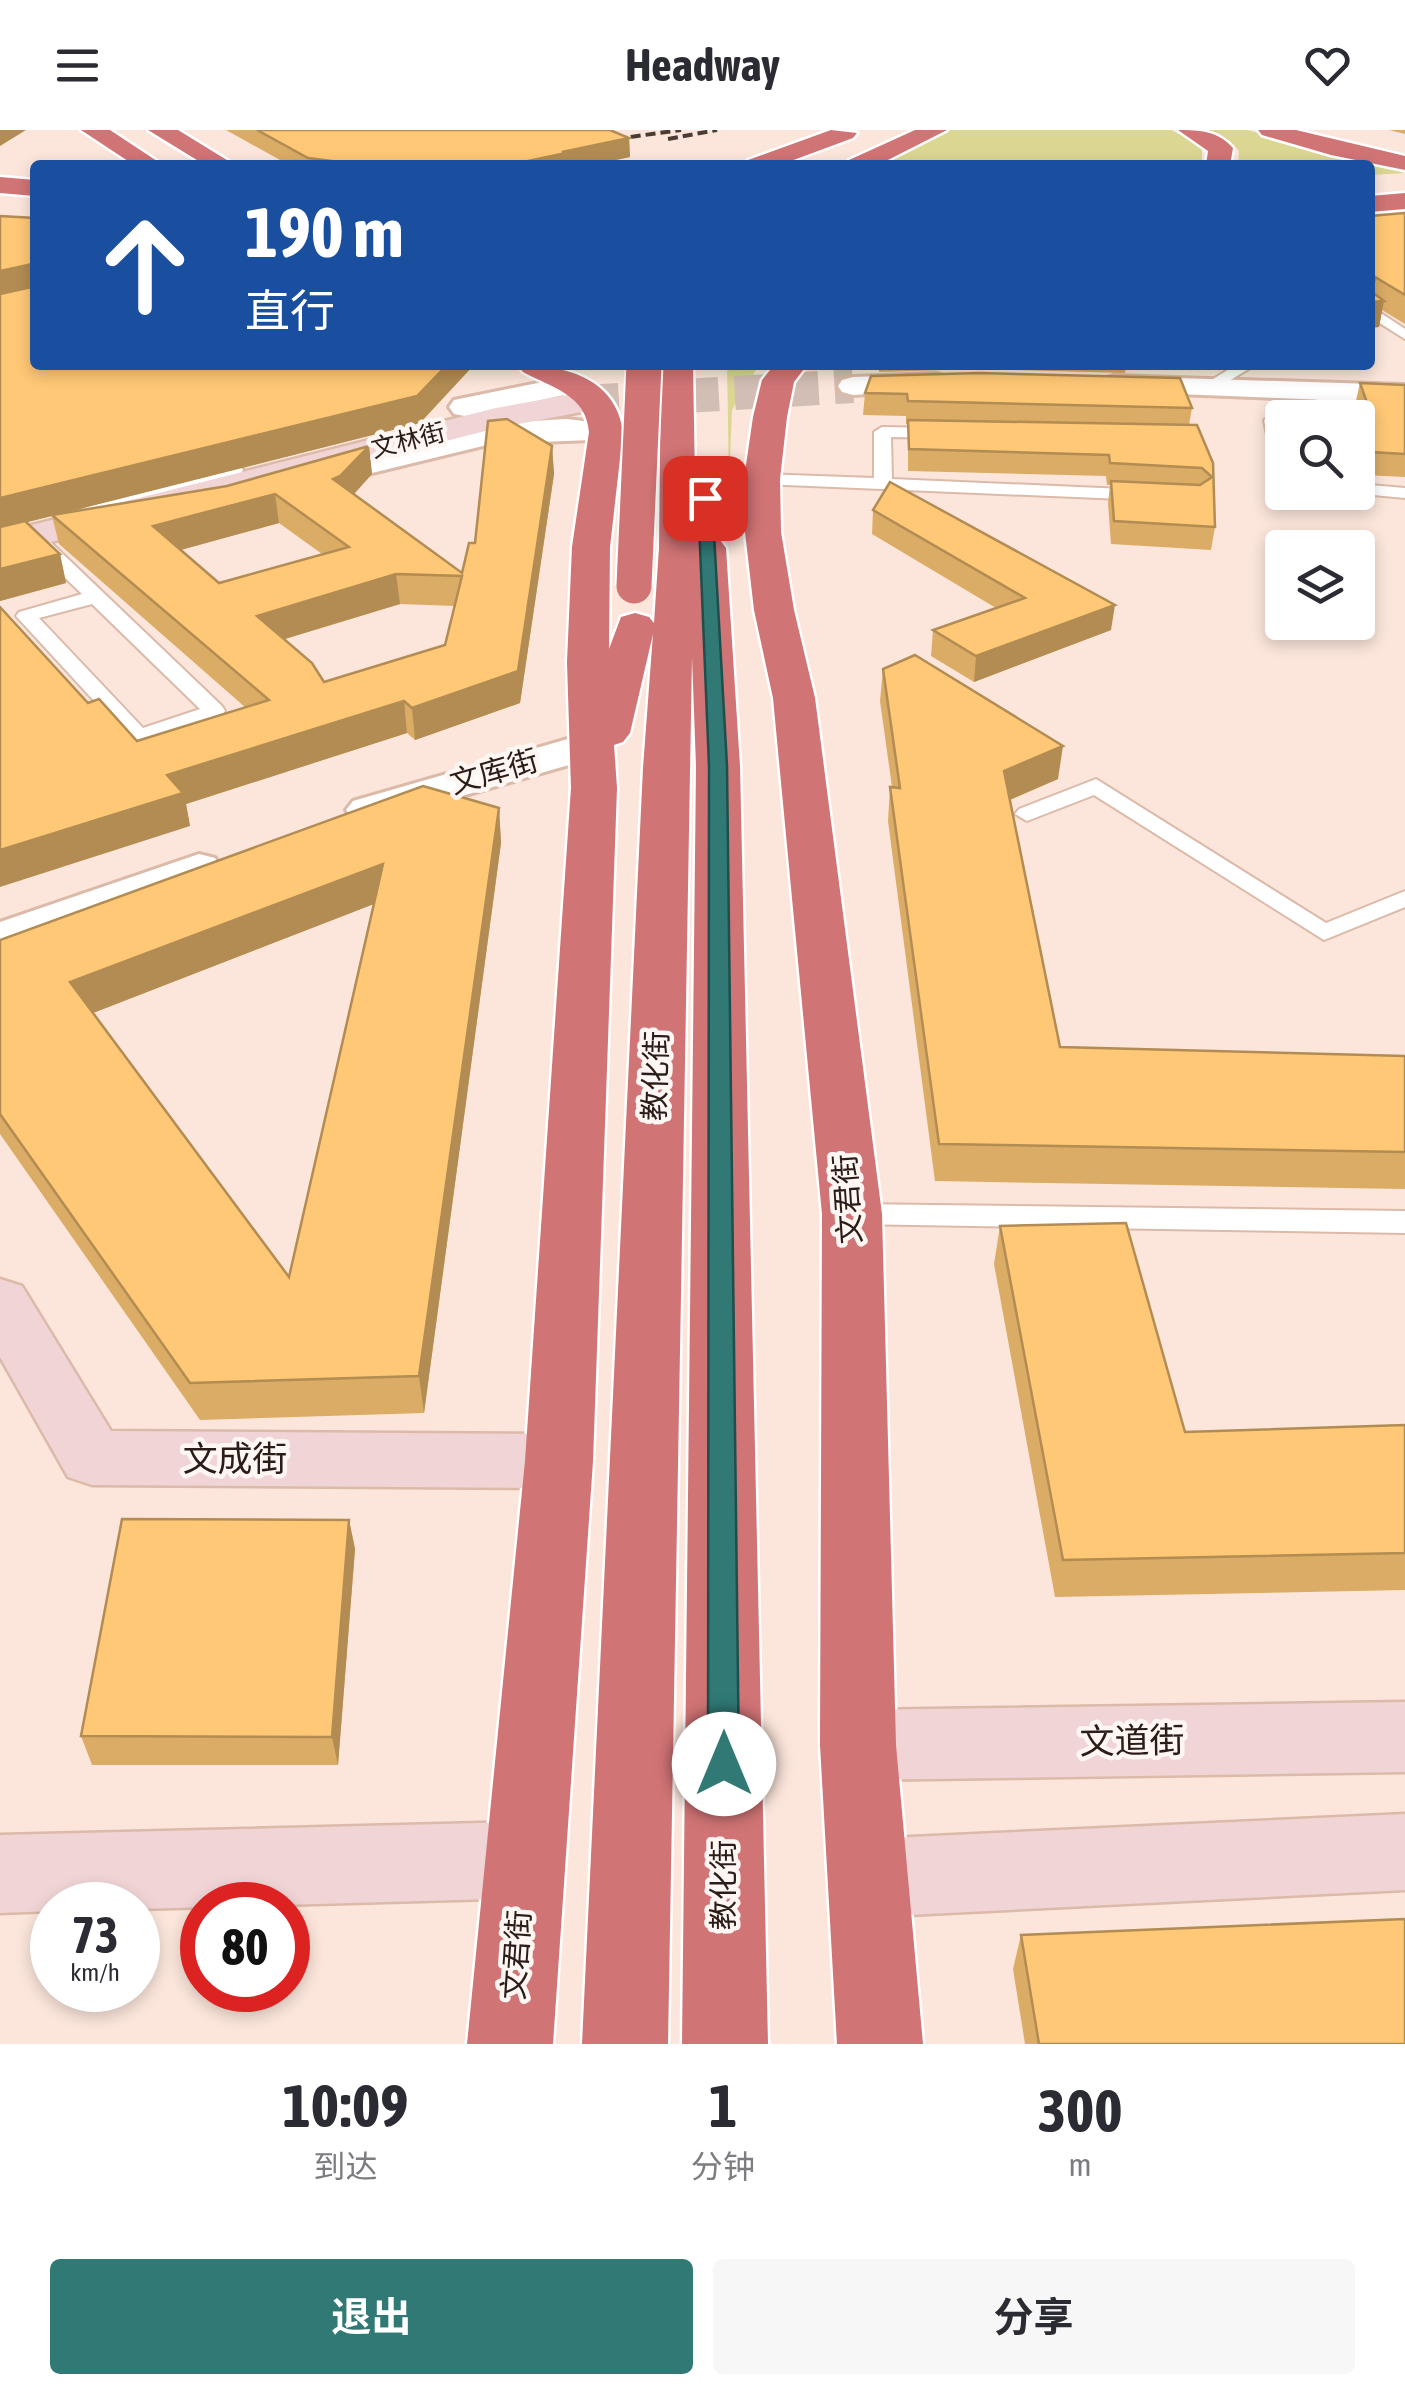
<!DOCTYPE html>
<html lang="zh">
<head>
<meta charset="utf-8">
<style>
  body { margin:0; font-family:"Asap Condensed","Noto Sans SC",sans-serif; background:#f7f7f7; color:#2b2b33; height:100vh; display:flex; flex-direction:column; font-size:38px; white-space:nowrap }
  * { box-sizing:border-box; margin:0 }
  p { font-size:32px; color:#7c7c81 }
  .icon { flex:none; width:55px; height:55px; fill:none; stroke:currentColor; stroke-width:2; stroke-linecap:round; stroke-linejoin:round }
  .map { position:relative; height:1914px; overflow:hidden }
  .panel { display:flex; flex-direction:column; background:#fff; flex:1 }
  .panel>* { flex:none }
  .guide { position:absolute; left:30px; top:30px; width:1345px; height:210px; border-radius:10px; box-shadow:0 5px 15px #0003; background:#1a4fa0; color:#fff; overflow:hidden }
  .controls { position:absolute; left:1265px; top:270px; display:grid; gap:20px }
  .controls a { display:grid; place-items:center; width:110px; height:110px; border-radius:10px; background:#fff; box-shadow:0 5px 15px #0003; font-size:50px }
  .speed { position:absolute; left:30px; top:1752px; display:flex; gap:20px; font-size:50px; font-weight:700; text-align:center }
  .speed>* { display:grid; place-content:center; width:130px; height:130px; border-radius:50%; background:#fff; box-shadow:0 5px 15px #0003; line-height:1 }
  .speed small { font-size:25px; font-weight:400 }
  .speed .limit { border:15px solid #d22; background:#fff; color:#111 }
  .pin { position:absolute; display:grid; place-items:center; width:85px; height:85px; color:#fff; margin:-42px; border-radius:20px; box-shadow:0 5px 15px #0006 }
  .me { position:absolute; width:110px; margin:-55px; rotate:0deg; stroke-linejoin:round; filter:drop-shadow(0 0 8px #0008) }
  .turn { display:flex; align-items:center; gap:35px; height:210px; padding:0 50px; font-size:45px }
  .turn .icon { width:130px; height:130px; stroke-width:2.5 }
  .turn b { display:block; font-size:70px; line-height:85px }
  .eta { display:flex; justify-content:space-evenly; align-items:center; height:170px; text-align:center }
  .eta b { font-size:60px; font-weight:700; line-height:70px }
  .action { display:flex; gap:20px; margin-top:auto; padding:20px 50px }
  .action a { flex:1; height:115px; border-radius:10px; background:#307975; color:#fff; font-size:40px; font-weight:700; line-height:115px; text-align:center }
  .action a+a { background:#f7f7f7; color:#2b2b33 }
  header { display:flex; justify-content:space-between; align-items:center; height:130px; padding:0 50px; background:#fff; font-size:45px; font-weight:700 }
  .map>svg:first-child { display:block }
  .green { fill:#dbd692 }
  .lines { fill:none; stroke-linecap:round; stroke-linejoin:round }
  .street-tunnel { stroke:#d2beb4; stroke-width:34; stroke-dasharray:34 16; stroke-linecap:butt }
  .lane-casing { stroke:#dcbaa9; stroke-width:4 }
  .street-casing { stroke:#dcbaa9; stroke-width:6 }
  .secondary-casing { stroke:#dcbaa9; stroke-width:5 }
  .highway-casing { stroke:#fff; stroke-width:5 }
  .lane { fill:#fff; fill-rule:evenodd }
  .street { fill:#fff; fill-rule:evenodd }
  .secondary { fill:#f1d5d6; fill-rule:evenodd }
  .highway { fill:#d17476; fill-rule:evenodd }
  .rail { stroke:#4a3c35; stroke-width:4; stroke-dasharray:10 5; stroke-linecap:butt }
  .highway-bridge-casing { stroke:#fff; stroke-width:39; stroke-linecap:butt }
  .highway-bridge { stroke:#d17476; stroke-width:35 }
  .wall { fill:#dbac65; fill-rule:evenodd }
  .shaded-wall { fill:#b28c53 }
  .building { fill:#ffc876; stroke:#b28c53; stroke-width:2.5; fill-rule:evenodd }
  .route { fill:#307975; stroke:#1f4f4c; stroke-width:2.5 }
  .labels { text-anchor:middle; stroke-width:9; stroke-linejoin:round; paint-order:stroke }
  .far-street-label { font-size:25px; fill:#2a1d17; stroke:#fef6f3 }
  .street-label { font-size:30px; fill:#2a1d17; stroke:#fef6f3 }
  .near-street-label { font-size:35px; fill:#2a1d17; stroke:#fef6f3 }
</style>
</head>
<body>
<header><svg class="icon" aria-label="menu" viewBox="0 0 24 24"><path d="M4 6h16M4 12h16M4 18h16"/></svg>Headway<svg class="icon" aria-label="heart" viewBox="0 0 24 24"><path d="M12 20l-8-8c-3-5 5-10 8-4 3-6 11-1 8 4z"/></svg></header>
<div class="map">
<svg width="1405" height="1914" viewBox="0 0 1405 1914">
  <rect width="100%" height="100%" fill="#fce6db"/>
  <!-- green -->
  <g class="green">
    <path d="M950 0H1171L1202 16V35H870Z"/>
    <path d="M1208 0H1247L1405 43 1370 45V35H1238L1239 21 1230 11Z"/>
    <path d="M727 235H759L732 280 729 353Z"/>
  </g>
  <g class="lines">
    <!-- street-tunnel -->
    <path class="street-tunnel" d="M585 272 853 256"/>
    <!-- lane casing -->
    <g class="lane-casing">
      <g id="lane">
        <path d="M1370 176 1405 199V209L1370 187Z"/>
        <path d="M1236 235H1255L1214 260 1200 257Z"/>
        <path d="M1321 256 1329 261 1342 288H1325L1313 261Z"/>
        <path d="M1272 285 1289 288H1282V340L1273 335 1264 290Z"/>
        <path d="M882 297 943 298 951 303 943 308 891 307 892 349 1146 360 1155 365 1146 370 762 354 753 349 762 344 874 348V302Z"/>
        <path d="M1358 354 1405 358V368L1352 363 1358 362Z"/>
        <path d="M37 404 44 406 222 576 225 581 222 586 147 611H131L16 486 19 482 82 464 30 414 28 410ZM92 474 200 579 143 598 39 488Z"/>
        <path d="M1096 649 1326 793 1405 761V777L1324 810 1094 665 1027 691 1015 684 1019 679Z"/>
        <path d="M852 1074 1405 1081V1103L852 1094 842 1091 837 1084 842 1077Z"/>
      </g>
    </g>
    <!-- street casing -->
    <g class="street-casing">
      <g id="street">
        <path d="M936 244 947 247 951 253 947 259 853 265 842 262 838 256 842 250 853 247Z"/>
        <path d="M572 246 583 249 587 255 583 261 465 286 454 284 449 277 454 270Z"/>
        <path d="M1114 246 1405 255V273L1103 261 1099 255 1103 249Z"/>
        <path d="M567 289 617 295 622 302 617 309 491 314 302 360 290 357 285 350 290 343C382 319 472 292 567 289Z"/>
        <path d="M226 330 238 333 243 340 238 347 181 362 87 401 75 404 63 401 58 394 63 387 157 348Z"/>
        <path d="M592 602 607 606 613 615 607 624 368 693 353 689 346 680 353 671Z"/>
        <path d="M199 724 215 728 222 738 215 748 0 822V792Z"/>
      </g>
    </g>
    <!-- secondary casing -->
    <g class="secondary-casing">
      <g id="secondary">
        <path d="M585 262 597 265 601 272 597 279 497 298 0 425V403L496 278Z"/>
        <path d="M0 1149 22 1156 111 1301 559 1304 583 1312 593 1331 583 1350 559 1358 92 1355 68 1347 0 1227Z"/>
        <path d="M1405 1572V1642L858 1650 831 1640 820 1615 831 1590 858 1580Z"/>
        <path d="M1405 1684V1760L868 1787 839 1776 828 1748 839 1720 868 1709Z"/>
        <path d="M524 1692 552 1703 564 1730 552 1757 524 1768 138 1779V1775H52V1781L0 1783V1705Z"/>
      </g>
    </g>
    <!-- highway casing -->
    <g class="highway-casing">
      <g id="highway">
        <path d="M81 0H110L163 35H134Z"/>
        <path d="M148 0H178L235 35H205Z"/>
        <path d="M831 0 857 3 853 8 780 35H745L748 30Z"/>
        <path d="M915 0H947L878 35H846L849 30Z"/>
        <path d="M1178 0C1200 0 1218 1 1233 18L1230 35H1206L1208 21Z"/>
        <path d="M1258 0H1296L1405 26V40L1331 25 1262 5Z"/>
        <path d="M0 47 35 50V66L0 63Z"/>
        <path d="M1405 63V79L1370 82V66Z"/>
        <path d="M518 235C565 235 616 248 623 302L610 417 609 519 621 487 635 483 649 487 654 493 659 418 661 235H693L696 409 720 410 726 418 740 636 768 1914H682L696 636 692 527 668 1914H582L643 638 653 504 630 603 623 612 614 615 617 658 593 1331 553 1914H467L525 1331 571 658 567 532 572 417 589 302C586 265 553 258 523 242Z"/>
        <path d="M774 235H807L794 252 787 287 780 349 781 402 794 480 815 568 882 1084 896 1615 923 1914H837L820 1615 822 1084 773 568 754 480 745 402 744 349 753 287 762 250Z"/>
      </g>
    </g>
    <!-- lane -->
    <use href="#lane" class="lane"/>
    <!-- street -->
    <use href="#street" class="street"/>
    <!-- secondary -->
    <use href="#secondary" class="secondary"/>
    <!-- highway -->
    <use href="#highway" class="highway"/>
    <!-- rail -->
    <g class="rail">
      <path d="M668 9 717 0"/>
      <path d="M601 11 681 0"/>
    </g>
    <!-- highway-bridge casing -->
    <g class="highway-bridge-casing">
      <path id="highway-bridge" d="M634 456 644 235"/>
    </g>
    <!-- highway-bridge -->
    <use href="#highway-bridge" class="highway-bridge"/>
  </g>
  <!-- wall -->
  <g class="wall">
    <path d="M226 0H609L629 8 630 27 592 35H289Z"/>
    <path d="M1389 0H1405V4Z"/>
    <path d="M1405 83V194L1382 180 1379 197 1370 198V86Z"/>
    <path d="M0 86 35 235H472V237L420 293 67 382 227 356 369 316 372 344 354 364 462 443 475 413 552 316 554 344 520 573 415 610 407 603 186 674 190 696 88 573 137 611 246 578 59 414 52 386 27 392 60 424 66 453 0 471ZM279 393 322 424 219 453 180 420ZM400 474 455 476 445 515 324 552 284 509Z"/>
    <path d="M879 235H1126L1125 243 977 239 879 242Z"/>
    <path d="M1360 253 1405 255V347L1364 345 1358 326V288H1352L1354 280 1357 281 1355 275Z"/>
    <path d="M865 263 1192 278 1189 295 1213 333 1215 397 1211 420 1111 414 1108 373 1110 355H1107L1106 346 908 341V294H906V286L863 285Z"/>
    <path d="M873 380 1111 500 974 552 931 526 933 500 996 478 872 404Z"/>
    <path d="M883 539 1058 649 1010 670 1060 917 1405 926V1059L935 1051 888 691 890 657H892L880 571Z"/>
    <path d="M499 678 501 713 424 1283 200 1290 0 1004V810ZM373 774 289 1147 93 883Z"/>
    <path d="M1000 1096 1185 1302 1405 1295V1460L1055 1467 994 1134Z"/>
    <path d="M349 1390 355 1419 338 1635H92L81 1606Z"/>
    <path d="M1021 1805 1405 1914H1025L1013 1839Z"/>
  </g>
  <!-- shaded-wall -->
  <g class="shaded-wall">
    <path d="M0 0H26L0 16Z"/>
    <path d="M629 8 630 27 592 35H509L562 22Z"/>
    <path d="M32 134 35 160 0 167V141Z"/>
    <path d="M1384 171 1379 197 1370 198V172Z"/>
    <path d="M447 235H472V237L420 293 0 399V368Z"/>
    <path d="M369 316 372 344 344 375 333 349Z"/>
    <path d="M552 316 554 344 520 573 415 610 412 578Z"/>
    <path d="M275 364 279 393 159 426 153 396Z"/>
    <path d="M60 424 66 453 0 471V439Z"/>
    <path d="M396 444 400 474 262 516 257 486Z"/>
    <path d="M1115 475 1111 500 974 552 976 526Z"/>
    <path d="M404 571 407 603 186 674 190 696 0 757V720L167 645Z"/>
    <path d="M1063 616 1058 649 1000 674 1004 641Z"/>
    <path d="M499 678 501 713 424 1283 419 1246Z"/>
    <path d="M383 734 387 769 80 888 70 852Z"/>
    <path d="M349 1390 355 1419 338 1635 332 1607Z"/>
  </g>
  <!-- building -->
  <g class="building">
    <path d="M257 0H610L629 8 562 22 566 23 509 35H363L308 28Z"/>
    <path d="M1405 83V165L1375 147 1372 162 1384 171 1370 172V86Z"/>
    <path d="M0 86 35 88V235H447L417 266 0 368V164L32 157V134L0 141Z"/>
    <path d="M979 243 1180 248 1192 278 908 271 907 264 865 263 871 246Z"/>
    <path d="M1360 253 1405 255V324L1370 322 1354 280 1370 281Z"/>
    <path d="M507 289 552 316 518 541 412 578 404 571 167 645 183 663 0 720V477L88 573 99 569 137 611 269 570 52 385 227 356 369 316 340 346 333 349 462 443 469 413H475L488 291ZM275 364 349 417 219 453 153 396ZM396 444 462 446 445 515 324 552 312 533 257 486Z"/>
    <path d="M908 290 1197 295 1213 333 1215 397 1114 391 1111 351 1200 355 1212 347 1202 338 1110 333 1109 325 909 319Z"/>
    <path d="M890 352 1115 475 976 526 933 500 1025 468 873 380Z"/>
    <path d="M25 391 60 424 0 439V397Z"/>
    <path d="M915 525 1063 616 1004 641 1060 917 1405 926V1022L939 1014 890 657 900 658 883 539Z"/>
    <path d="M423 656 499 678 419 1246 190 1253 0 984V810ZM383 734 289 1147 70 852Z"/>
    <path d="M1126 1093 1185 1302 1405 1295V1423L1063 1430 1000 1096Z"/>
    <path d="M122 1389 349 1390 332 1607 81 1606Z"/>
    <path d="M1405 1789V1914H1039L1021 1805Z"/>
  </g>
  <!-- route -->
  <path class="route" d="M705 363 712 368 727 636 739 1634 735 1645 724 1649 712 1645 708 1634 709 636 698 368Z"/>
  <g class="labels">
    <!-- far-street labels -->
    <g class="far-street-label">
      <text transform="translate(408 310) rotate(-14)" y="9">文林街</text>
    </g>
    <!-- street labels -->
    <g class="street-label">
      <text transform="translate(494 642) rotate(-16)" y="10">文库街</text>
      <text transform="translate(656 946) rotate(-88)" y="10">教化街</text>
      <text transform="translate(848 1069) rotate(-94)" y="10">文君街</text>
      <text transform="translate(724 1755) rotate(-90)" y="10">教化街</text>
      <text transform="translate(517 1825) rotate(-86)" y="10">文君街</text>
    </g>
    <!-- near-street labels -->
    <g class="near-street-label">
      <text x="235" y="1341">文成街</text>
      <text transform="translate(1132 1611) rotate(-1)" y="12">文道街</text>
    </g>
  </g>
</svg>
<div class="controls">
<a><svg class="icon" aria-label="search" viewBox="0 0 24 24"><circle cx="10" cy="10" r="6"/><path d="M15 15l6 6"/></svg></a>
<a><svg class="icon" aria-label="layers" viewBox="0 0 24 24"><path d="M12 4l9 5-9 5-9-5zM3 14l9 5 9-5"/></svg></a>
</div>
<div class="speed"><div>73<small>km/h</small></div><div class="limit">80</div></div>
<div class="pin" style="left:705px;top:368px;background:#d93025"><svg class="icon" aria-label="arrive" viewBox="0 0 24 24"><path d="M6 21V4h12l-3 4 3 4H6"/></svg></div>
<svg class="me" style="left:724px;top:1634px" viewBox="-20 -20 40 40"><circle r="19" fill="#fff"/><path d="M0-13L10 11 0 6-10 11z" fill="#307975"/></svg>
<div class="guide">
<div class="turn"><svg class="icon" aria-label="ahead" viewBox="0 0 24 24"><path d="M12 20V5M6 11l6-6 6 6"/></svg><div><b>190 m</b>直行</div></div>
</div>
</div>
<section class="panel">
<div class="eta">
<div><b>10:09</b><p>到达</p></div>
<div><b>1</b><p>分钟</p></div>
<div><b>300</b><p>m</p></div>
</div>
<div class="action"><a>退出</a><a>分享</a></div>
</section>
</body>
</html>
